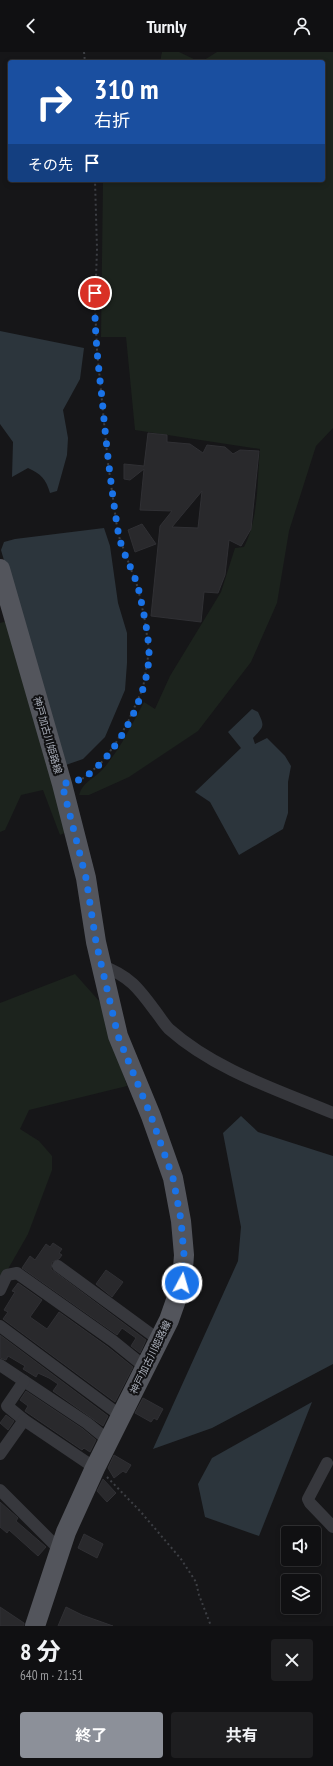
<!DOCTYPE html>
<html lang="ja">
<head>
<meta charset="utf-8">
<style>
  body { margin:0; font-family:"PT Sans Narrow","Noto Sans JP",sans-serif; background:#1e1e20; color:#f1f3f6; height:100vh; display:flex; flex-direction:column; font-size:15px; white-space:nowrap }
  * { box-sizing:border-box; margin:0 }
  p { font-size:13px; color:#9c9d9f }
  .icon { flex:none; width:22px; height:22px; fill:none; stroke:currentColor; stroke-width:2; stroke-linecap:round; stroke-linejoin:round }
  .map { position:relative; height:1574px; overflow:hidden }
  .sheet { display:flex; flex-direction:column; background:#101012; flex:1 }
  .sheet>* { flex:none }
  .guide { position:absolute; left:8px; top:8px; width:317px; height:122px; border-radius:4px; box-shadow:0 2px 6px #0003,0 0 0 1px #303032; background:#1a4fa0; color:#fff; overflow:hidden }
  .controls { position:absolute; left:281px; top:1474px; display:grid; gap:8px }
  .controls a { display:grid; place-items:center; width:40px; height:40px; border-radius:4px; background:#101012; box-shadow:0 2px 6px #0003,0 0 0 1px #303032; font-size:20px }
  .pin { position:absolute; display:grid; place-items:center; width:34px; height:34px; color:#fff; margin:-17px; border:2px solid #fff; border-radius:50%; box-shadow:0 1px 4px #0007 }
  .me { position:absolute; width:44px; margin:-22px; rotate:6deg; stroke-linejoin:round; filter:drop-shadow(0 0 3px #0008) }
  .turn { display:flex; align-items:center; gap:14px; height:84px; padding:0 20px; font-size:18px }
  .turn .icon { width:52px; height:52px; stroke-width:2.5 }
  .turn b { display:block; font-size:28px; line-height:34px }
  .then { display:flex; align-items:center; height:38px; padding:0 20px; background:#0003; gap:8px; font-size:15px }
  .round { display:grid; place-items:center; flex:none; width:42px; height:42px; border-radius:4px; background:#1e1e20 }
  .summary { display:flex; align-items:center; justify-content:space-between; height:68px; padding:0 20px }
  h1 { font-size:24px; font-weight:700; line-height:30px }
  .primary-button { display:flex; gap:8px; margin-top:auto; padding:8px 20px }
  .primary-button a { flex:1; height:46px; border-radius:4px; background:#8c9099; color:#fff; font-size:16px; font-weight:700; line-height:46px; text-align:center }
  .primary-button a+a { background:#1e1e20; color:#f1f3f6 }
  header { display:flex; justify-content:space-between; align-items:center; height:52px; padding:0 20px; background:#101012; font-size:18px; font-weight:700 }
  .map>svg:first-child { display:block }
  .green { fill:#1c231d }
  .water { fill:#2c353c }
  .building { fill:#29292c; stroke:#303034; fill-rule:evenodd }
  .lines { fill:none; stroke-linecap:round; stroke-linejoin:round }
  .path { stroke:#3d3f44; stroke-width:2; stroke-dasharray:2 3; stroke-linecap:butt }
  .street { stroke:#37383d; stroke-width:12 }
  .primary { stroke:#53555c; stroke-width:20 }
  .route { stroke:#1a73e8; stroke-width:7; stroke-dasharray:0 12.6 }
  .labels { text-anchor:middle; stroke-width:4; stroke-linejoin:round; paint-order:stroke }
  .street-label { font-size:10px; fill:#a8adb8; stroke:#111113 }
</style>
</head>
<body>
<header><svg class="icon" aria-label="back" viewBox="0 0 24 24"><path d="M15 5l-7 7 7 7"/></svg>Turnly<svg class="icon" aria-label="person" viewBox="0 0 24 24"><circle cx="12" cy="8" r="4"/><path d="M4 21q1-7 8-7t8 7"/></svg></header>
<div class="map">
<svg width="333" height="1574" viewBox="0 0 333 1574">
  <rect width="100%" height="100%" fill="#161618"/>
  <!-- green -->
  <g class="green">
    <path d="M162 0H179L200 10H160Z"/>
    <path d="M217 0H333V376L316 394 289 479 277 551 251 610 198 679 129 725 89 743H79C83 730 92 728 101 719 119 700 132 672 144 650L155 657 170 624 221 540 235 496 244 495C259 466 257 429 260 397L135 378 126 285H101L103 128H323V10H201Z"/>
    <path d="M7 569 69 779 60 783 43 738 21 743 5 778 0 780V571Z"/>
    <path d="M75 922 100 950 127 1034 29 1058 20 1077 39 1089 52 1104V1118L28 1182 0 1231V951Z"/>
  </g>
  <!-- water -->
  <g class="water">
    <path d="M0 279 84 296 80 327 63 358 68 386 67 403 57 439 50 441C46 427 41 422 28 416L12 425 13 390 0 372Z"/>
    <path d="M104 476 110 494 118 551 127 581V611L125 638 105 685 83 707 63 714 1 498 4 490 15 487Z"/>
    <path d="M252 657 258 660C265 675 264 674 253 686L255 692 267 686 285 704 291 714 288 730V761L283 777 239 803 210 750 195 740 241 696 228 680Z"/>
    <path d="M241 1064 258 1080 333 1104V1312L212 1376 153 1397 238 1209 241 1175 223 1081Z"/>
    <path d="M312 1350 259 1484 205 1465 198 1432 212 1406Z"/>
  </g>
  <!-- building -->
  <g class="building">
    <path d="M148 381 167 383V390L190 392 203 401 207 393 225 395 233 402 240 398 259 399 251 477 241 494 229 488 225 523 218 541 204 540 201 570 151 564 160 474 172 459 140 458 144 417 130 428 124 427V412L144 414ZM202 439 198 476 172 475Z"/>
    <path d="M142 472 156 492 135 500 128 478Z"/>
    <path d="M53 1191 62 1197 59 1201 62 1203 59 1207 52 1210 51 1217 146 1288 140 1301 131 1294 136 1286 122 1276 117 1283 22 1216 30 1204 35 1208 46 1192 50 1195Z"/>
    <path d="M106 1218 123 1230 112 1245 96 1232Z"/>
    <path d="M18 1231 42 1248 30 1265 47 1277 59 1260 108 1295 133 1315 115 1350 3 1267 8 1260 4 1258 15 1240 12 1239Z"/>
    <path d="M0 1283 108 1364 103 1374 53 1339 58 1332 49 1326 38 1321 36 1325 23 1317 25 1314 8 1304 6 1308 0 1306Z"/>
    <path d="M26 1339 83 1377 96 1388 90 1400 84 1396 82 1398 25 1359 28 1354 20 1348Z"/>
    <path d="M143 1346 163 1357 157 1368 154 1366 151 1370 135 1361Z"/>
    <path d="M6 1363 14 1369 8 1378 0 1371Z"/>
    <path d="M114 1403 131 1413 126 1421 123 1419 114 1426 108 1416Z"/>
    <path d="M103 1427 116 1441 107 1450 97 1439Z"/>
    <path d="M0 1450 18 1466 16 1469 46 1495 38 1504 9 1478 7 1481 0 1475Z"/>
    <path d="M84 1482 103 1492 97 1506 78 1496Z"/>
    <path d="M0 1555 24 1571V1574H0Z"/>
    <path d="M66 1555 82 1563 113 1574H58Z"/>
  </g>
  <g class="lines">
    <!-- path -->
    <g class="path">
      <path d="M84 0 85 10"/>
      <path d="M77 728 84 726 101 711 114 694 127 672 143 636 149 599 145 569 138 536 118 482 108 411 97 298 95 254 97 197 95 128"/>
      <path d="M107 1425 140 1459 181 1507 196 1530 199 1543 211 1574"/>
    </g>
    <!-- street -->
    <g class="street">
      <path d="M102 914C130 924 139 937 156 960 160 965 164 972 169 977 215 1018 278 1038 333 1061"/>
      <path d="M58 1214 159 1288"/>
      <path d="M0 1238 7 1223 17 1221 113 1289 145 1315"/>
      <path d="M0 1274 121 1364"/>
      <path d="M0 1313 87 1371 109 1389"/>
      <path d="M24 1329 7 1354 24 1368"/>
      <path d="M0 1402 24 1368 95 1416"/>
      <path d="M327 1411 308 1447 310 1451 333 1475"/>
      <path d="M0 1438 60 1498"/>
    </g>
    <!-- primary -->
    <path class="primary" d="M0 517 62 732 86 826 96 890 118 984 151 1064 173 1126 181 1169 184 1203 182 1231 169 1268 95 1416 66 1480 35 1574"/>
  </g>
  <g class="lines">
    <!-- route -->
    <path class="route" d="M95 241C94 276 98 311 102 346 106 391 111 435 118 479 121 500 134 518 139 539 143 558 148 579 149 599 150 640 119 701 85 725 79 729 69 730 62 732L86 826 96 890 118 984 151 1064 173 1126 181 1168 184 1203 182 1231"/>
  </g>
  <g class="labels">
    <!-- street labels -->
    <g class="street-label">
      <text transform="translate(48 683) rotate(74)" y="4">神戸加古川姫路線</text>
      <text transform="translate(150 1305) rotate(-64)" y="4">神戸加古川姫路線</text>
    </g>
  </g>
</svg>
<div class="controls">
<a><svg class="icon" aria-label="sound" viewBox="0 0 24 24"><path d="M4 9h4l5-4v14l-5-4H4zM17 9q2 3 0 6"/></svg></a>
<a><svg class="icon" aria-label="layers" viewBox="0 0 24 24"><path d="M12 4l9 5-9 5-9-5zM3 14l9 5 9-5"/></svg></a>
</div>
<div class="pin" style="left:95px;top:241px;background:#d93025"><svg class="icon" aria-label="arrive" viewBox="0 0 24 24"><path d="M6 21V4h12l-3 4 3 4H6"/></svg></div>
<svg class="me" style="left:182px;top:1231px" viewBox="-20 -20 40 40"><circle r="17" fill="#1a73e8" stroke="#fff" stroke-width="3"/><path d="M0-11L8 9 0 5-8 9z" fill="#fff"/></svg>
<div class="guide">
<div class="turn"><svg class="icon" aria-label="right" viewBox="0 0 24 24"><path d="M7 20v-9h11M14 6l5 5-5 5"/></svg><div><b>310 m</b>右折</div></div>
<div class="then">その先<svg class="icon" aria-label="arrive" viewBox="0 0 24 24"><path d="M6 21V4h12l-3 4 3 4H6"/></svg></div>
</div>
</div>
<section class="sheet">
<div class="summary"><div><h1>8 分</h1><p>640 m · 21:51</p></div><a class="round"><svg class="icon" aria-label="close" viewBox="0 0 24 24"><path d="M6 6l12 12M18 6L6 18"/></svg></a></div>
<div class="primary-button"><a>終了</a><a>共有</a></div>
</section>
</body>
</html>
